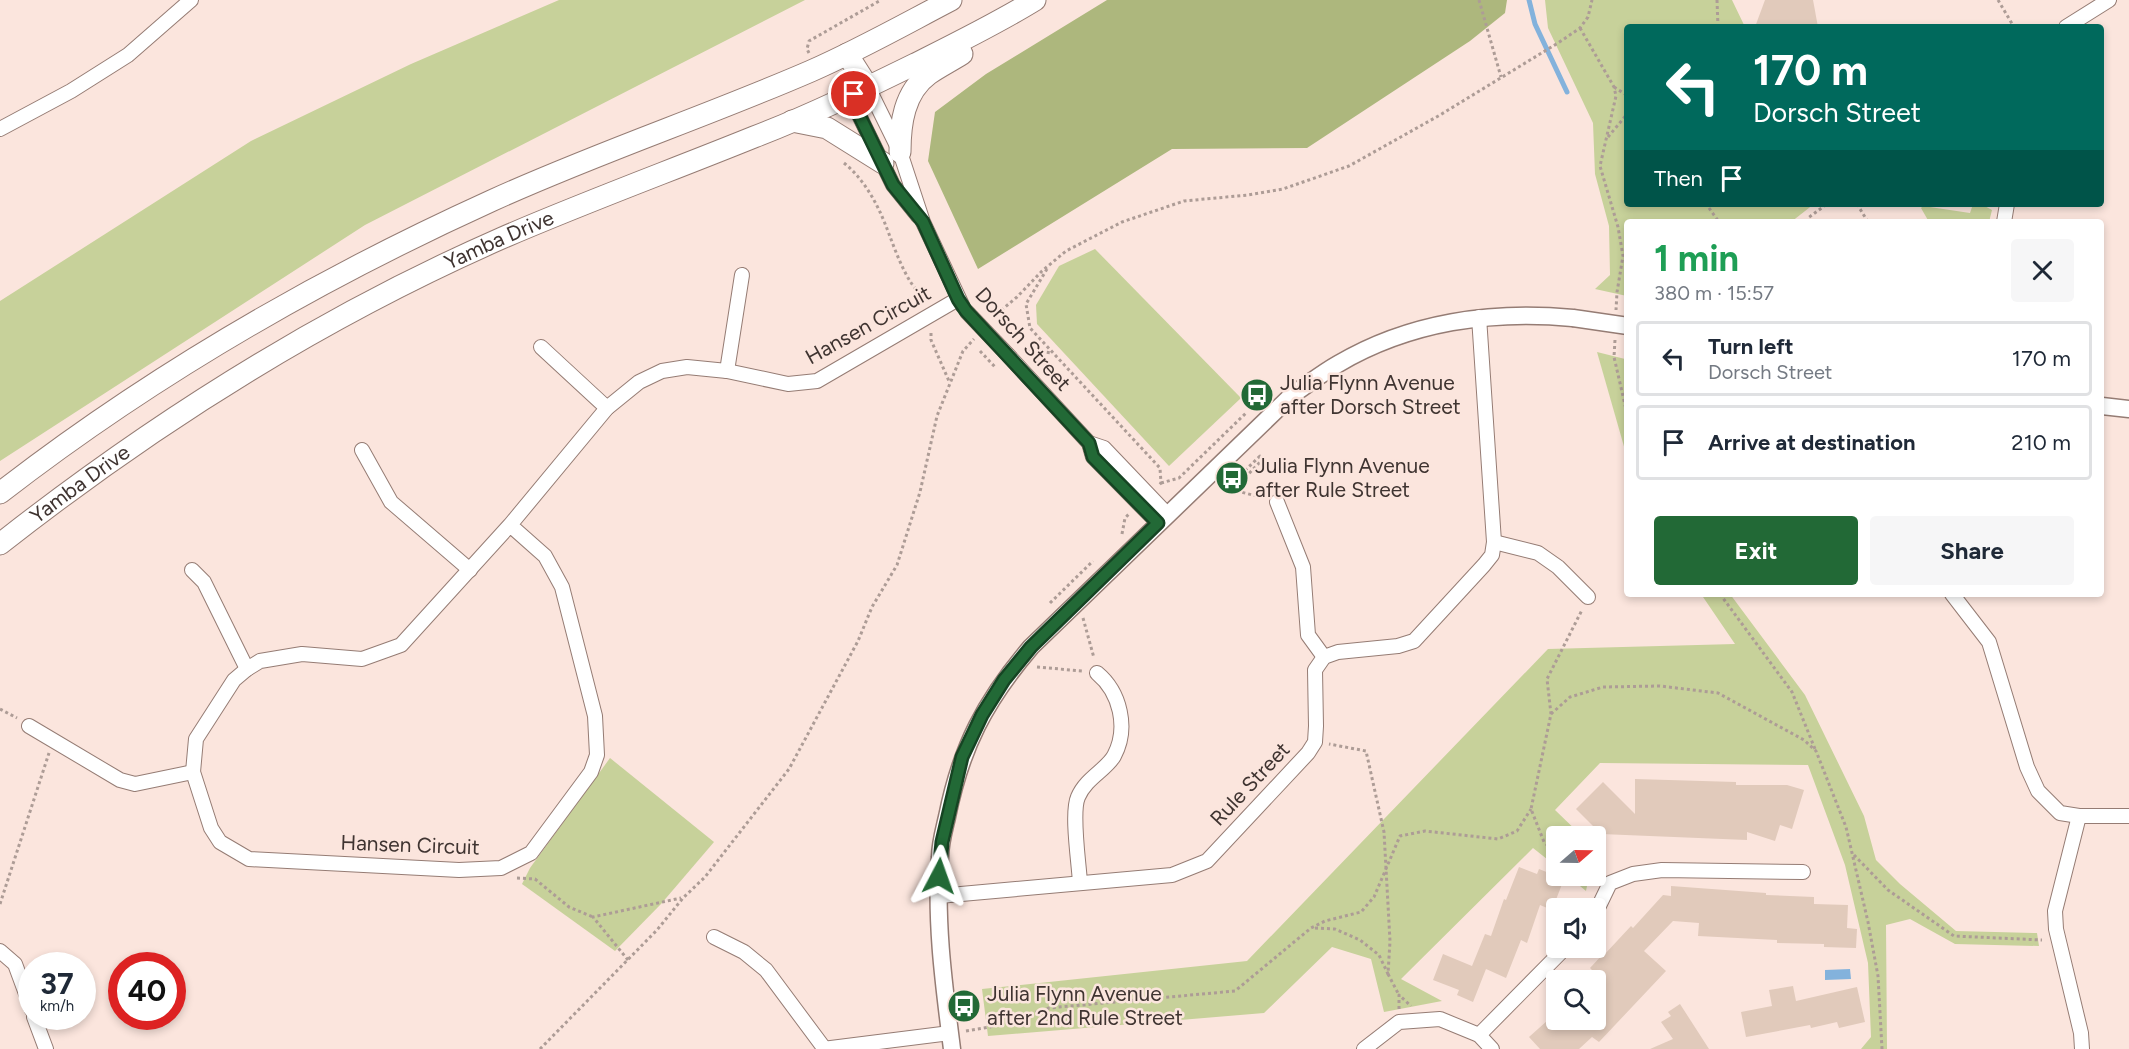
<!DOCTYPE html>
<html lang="en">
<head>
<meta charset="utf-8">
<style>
  body { margin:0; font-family:Figtree,sans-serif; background:#f6f6f7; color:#1f2937; height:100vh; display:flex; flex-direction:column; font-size:22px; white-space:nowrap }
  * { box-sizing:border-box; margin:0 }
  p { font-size:20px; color:#747a83 }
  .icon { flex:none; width:33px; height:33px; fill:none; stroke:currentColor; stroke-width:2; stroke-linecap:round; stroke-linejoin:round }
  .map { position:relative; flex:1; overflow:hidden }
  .side { position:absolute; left:1624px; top:219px; width:480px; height:378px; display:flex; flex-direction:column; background:#fff; border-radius:6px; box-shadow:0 3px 9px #0003 }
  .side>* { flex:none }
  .banner { position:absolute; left:1624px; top:24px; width:480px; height:183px; border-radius:6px; box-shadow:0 3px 9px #0003; background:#00695c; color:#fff; overflow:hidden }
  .needle { width:39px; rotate:70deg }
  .fabs { position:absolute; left:1546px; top:826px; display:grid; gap:12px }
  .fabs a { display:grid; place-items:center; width:60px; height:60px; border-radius:6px; background:#fff; box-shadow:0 3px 9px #0003; font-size:30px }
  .speed { position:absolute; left:18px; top:952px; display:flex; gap:12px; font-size:30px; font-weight:700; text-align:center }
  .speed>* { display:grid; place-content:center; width:78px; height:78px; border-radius:50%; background:#fff; box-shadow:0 3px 9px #0003; line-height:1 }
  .speed small { font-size:15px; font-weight:400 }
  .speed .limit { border:9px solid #d22; background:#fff; color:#111 }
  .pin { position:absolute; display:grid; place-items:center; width:51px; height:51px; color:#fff; margin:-26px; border:3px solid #fff; border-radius:50%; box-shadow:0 2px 6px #0007 }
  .me { position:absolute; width:66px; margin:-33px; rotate:4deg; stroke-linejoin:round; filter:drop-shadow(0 0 4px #0008) }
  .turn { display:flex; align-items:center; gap:21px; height:126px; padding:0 30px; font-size:27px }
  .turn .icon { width:78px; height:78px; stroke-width:2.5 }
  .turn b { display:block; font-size:42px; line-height:51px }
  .then { display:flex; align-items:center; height:57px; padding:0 30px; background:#0003; gap:12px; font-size:22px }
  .round { display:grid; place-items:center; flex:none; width:63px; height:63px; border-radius:6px; background:#f6f6f7 }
  .head { display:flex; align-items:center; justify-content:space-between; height:102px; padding:0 30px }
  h1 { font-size:36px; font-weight:700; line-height:45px; color:#1e9e55 }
  .primary-button { display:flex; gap:12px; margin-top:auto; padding:12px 30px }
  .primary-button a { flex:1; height:69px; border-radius:6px; background:#226936; color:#fff; font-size:24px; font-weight:700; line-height:69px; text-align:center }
  .primary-button a+a { background:#f6f6f7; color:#1f2937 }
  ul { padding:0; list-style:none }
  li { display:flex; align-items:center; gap:18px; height:75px; margin:0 12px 9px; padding:0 18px; border:3px solid #e0e1e3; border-radius:6px }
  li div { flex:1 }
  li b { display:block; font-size:22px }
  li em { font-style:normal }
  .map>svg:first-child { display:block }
  .green { fill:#c7d19a }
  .forest { fill:#adb77d }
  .water { fill:#83b2dc }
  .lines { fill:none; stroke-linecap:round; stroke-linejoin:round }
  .stream { stroke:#83b2dc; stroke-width:5 }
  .building { fill:#e1cabb }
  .minor-casing { stroke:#957c74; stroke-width:16 }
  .tertiary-casing { stroke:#957c74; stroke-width:19 }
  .primary-casing { stroke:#957c74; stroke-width:23 }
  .path { stroke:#ad9c96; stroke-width:3; stroke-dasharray:3 3; stroke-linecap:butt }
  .minor { stroke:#fff; stroke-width:14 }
  .tertiary { stroke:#fff; stroke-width:16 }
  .primary { stroke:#fff; stroke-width:21 }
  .minor-bridge-casing { stroke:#957c74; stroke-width:16; stroke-linecap:butt }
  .tertiary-bridge-casing { stroke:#957c74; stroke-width:19; stroke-linecap:butt }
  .path-bridge { stroke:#ad9c96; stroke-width:3; stroke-dasharray:3 3; stroke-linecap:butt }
  .minor-bridge { stroke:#fff; stroke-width:14 }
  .tertiary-bridge { stroke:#fff; stroke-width:16 }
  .route-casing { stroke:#164423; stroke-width:15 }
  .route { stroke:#226936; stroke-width:10 }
  .labels { text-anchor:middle; stroke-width:5; stroke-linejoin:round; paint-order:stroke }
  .street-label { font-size:21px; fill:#3f3431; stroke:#fbe5dd }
  .poi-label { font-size:21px; fill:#3f3431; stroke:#fbe5dd; text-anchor:start }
</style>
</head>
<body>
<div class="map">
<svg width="2129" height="1049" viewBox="0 0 2129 1049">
  <rect width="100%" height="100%" fill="#fbe5dd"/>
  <!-- green -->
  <g class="green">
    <path d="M559 0H805L365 225 0 461V301L251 141 411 64Z"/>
    <path d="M1545 0H1732L1745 27H1628V204H1814L1791 222H1628L1627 296 1595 289 1610 275 1609 226 1595 174 1593 123 1548 28Z"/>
    <path d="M1973 204H1981L1992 210 1989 222H1929L1921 208 1923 206 1970 213Z"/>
    <path d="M1095 249 1241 398 1169 466 1037 324 1036 305 1059 266Z"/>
    <path d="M1597 352 1625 359 1628 371 1627 457Z"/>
    <path d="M1701 594H1730L1805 695 1864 816 1876 860 1900 884 1956 931 2037 933 2039 946 1955 944 1910 919 1886 925 1887 1049H1861L1871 1037 1868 963 1845 865 1808 765 1600 763 1555 810 1583 837H1557V867L1533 848 1401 979 1442 1001 1384 1012 1371 959 1332 947 1264 1013 988 1036 982 989 1247 961 1548 649 1735 644Z"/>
    <path d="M610 758 714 842 661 904 615 951 522 884 530 868Z"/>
    <path d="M1568 876H1589L1586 891Z"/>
  </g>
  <!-- forest -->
  <path class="forest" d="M1107 0H1507L1505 13 1470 41 1307 148 1172 149 978 269 928 161 935 112 986 74Z"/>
  <!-- water -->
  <path class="water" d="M1850 969 1851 979 1825 980V970Z"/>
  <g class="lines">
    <!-- stream -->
    <path class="stream" d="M1529 0 1535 24 1567 92"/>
  </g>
  <!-- building -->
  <g class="building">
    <path d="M1765 0H1813L1818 27H1755Z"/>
    <path d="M1635 779 1736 782V785H1787L1804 790 1792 829 1780 825 1775 841 1747 832V840L1601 834 1576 809 1603 782 1635 814Z"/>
    <path d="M1519 867 1537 874 1539 869 1564 879 1552 910 1540 905 1527 943 1521 940 1506 978 1486 969 1473 1002 1457 995 1459 990 1433 980 1443 954 1472 966 1485 934 1491 936 1504 899 1506 900Z"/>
    <path d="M1671 886 1766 893V895L1814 897V904L1848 905 1847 928 1857 929 1856 948 1824 947V944L1777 943V940L1698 936 1699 923 1673 921 1644 951 1666 971 1599 1042 1592 1037 1579 1049H1540L1529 1037 1557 1012V1020H1596V981H1587L1595 973 1590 968 1603 954 1604 955 1631 926 1633 928 1663 895 1671 896Z"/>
    <path d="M1793 986 1796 1001 1857 987 1865 1022 1839 1028 1837 1022 1811 1028 1810 1025 1746 1037 1741 1012 1772 1006 1769 990Z"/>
    <path d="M1680 1004 1709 1049H1650L1673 1039 1661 1022 1671 1016 1668 1012Z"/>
  </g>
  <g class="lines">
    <!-- minor casing -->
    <g class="minor-casing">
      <g id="minor">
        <path d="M2066 27 2109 0"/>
        <path d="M868 87 900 152 923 222 962 305"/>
        <path d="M854 94 859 115 893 185 918 216"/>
        <path d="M0 129 71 91 128 55 191 0"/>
        <path d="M2004 222 2007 204"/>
        <path d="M541 347 607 408"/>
        <path d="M1008 355 1089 443 1093 457 1158 523"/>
        <path d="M727 371 742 275"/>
        <path d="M1089 443 1104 448 1167 514"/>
        <path d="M362 450 391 502 470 570"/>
        <path d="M1277 502 1303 567 1308 635 1324 657"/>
        <path d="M510 525 545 556 562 587 595 716 597 755 591 772 531 853 501 868 459 870 249 859 220 842 211 828 193 772 196 739 234 680 247 669 260 661 302 654 362 659 401 645 510 525 607 408 639 382 662 371 687 367 727 371 788 384 817 381 958 299"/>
        <path d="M1494 542 1538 553 1558 567 1588 597"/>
        <path d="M192 570 204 582 247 669"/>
        <path d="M1952 594 1989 642 2027 767 2038 791 2060 813 2079 816H2129"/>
        <path d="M29 726 120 780 135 784 193 772"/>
        <path d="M2079 816 2055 911 2056 929 2081 1033 2082 1049"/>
        <path d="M1080 883C1079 863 1071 813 1078 797 1086 778 1106 770 1114 756 1129 728 1120 692 1097 673"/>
        <path d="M939 896 1172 875 1207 861 1308 753 1315 742 1316 726 1315 670 1324 657 1338 652 1398 646 1414 641 1484 565 1492 555 1494 542 1479 317"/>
        <path d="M1596 912 1610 883 1633 874 1662 870 1803 872"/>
        <path d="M714 937 744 952 766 970 824 1048"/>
        <path d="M0 951 15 964 32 1010"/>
        <path d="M34 1017 46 1049"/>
        <path d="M1479 1035 1565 948"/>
        <path d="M823 1049 950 1033"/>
        <path d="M1364 1049 1399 1022 1440 1019 1479 1035 1492 1049"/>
      </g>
    </g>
    <!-- tertiary casing -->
    <g class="tertiary-casing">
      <g id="tertiary">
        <path d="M2102 406 2129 409"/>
        <path d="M952 1049C944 986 935 921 940 857 940 844 944 830 947 817 961 747 985 701 1031 647L1292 395C1307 385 1322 373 1338 364 1409 322 1492 310 1573 318"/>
      </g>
    </g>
    <!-- primary casing -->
    <g class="primary-casing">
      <g id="primary">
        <path d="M847 54 868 87"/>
        <path d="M792 121 827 128 883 163"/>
        <path d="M900 152C900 124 904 92 929 74 939 67 951 61 962 54"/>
        <path d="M0 493C151 376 317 280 491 201 596 153 705 117 811 71 859 50 905 24 951 0"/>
        <path id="s1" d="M0 544C154 423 322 317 502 238 585 202 670 171 754 137 809 116 862 90 915 64 955 44 996 24 1035 0"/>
      </g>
    </g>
    <!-- path -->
    <g class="path">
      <path d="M1479 0 1501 77"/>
      <path d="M1717 0 1718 27"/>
      <path d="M1998 0 2014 27"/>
      <path d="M1580 28 1614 87 1616 96 1600 166 1618 227 1623 256 1617 292 1616 310"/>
      <path d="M809 53 807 49 809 41 881 0"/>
      <path d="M1614 87 1628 96"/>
      <path d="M1608 137 1628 113"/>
      <path d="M844 163C860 176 871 193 880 212 892 237 904 287 928 300"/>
      <path d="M1857 204 1868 222"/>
      <path d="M1709 208 1719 222"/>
      <path d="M1810 222 1808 218 1827 204"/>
      <path d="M1047 269 1026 304 1030 328 1160 468 1161 483 1158 486"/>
      <path d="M992 318 1017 297 1042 271 1066 251 1122 222 1184 201 1248 195 1283 189 1349 166 1440 115 1558 43 1580 28 1588 17 1592 0"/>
      <path d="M931 333V340L949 381"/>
      <path d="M1615 340 1614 357 1628 418"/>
      <path d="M1023 349 1052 353"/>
      <path d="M1228 482 1226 484 1228 487 1260 456 1263 459 1233 490 1264 498"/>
      <path d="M1161 483 1179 478 1246 413"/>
      <path d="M1122 534 1125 518 1130 513"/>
      <path d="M1720 594 1792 692 1815 749"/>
      <path d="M1050 603 1093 561"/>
      <path d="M1083 618 1094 658"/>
      <path d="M1037 667 1082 671"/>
      <path d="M0 709 17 718"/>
      <path d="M1551 714 1570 697 1603 687 1660 686 1718 693 1804 740 1816 751 1846 827 1868 922 1878 976 1882 1049"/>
      <path d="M1557 854 1544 842 1531 809 1551 714 1547 679 1582 610"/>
      <path d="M1854 855 1888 890 1954 936 2042 940"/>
      <path d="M1582 876 1592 885"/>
      <path d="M517 878 535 879 569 907 593 917"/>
      <path d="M0 904 49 753"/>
      <path d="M1315 928 1335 929 1360 940 1379 955 1388 974 1390 941 1384 832 1366 751 1329 744"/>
      <path d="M628 960 593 917 681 898"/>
      <path d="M1388 974 1399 995"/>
      <path d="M1399 1009V995L1411 1006"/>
      <path d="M966 1031 990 1027 1049 1008 1235 991 1311 928 1325 921 1361 912 1374 897 1400 836 1425 831 1498 839 1517 831 1531 809"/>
      <path d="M540 1049 657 930 683 898 705 877 789 769 858 641 872 607 897 565 920 492 937 416 963 351 974 339"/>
    </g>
    <!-- minor -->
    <use href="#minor" class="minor"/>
    <!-- tertiary -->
    <use href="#tertiary" class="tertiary"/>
    <!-- primary -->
    <use href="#primary" class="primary"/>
    <!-- minor-bridge casing -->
    <g class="minor-bridge-casing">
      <path id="minor-bridge" d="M966 311 1008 355"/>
    </g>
    <!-- tertiary-bridge casing -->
    <g class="tertiary-bridge-casing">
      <path id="tertiary-bridge" d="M1573 318 1628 326"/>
    </g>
    <!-- path-bridge -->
    <path class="path-bridge" d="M980 351 995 367"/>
    <!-- minor-bridge -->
    <use href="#minor-bridge" class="minor-bridge"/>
    <!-- tertiary-bridge -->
    <use href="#tertiary-bridge" class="tertiary-bridge"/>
  </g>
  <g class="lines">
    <!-- route casing -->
    <g class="route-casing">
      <path id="route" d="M854 94 859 115 893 185 923 222 958 299 966 311 1089 443 1093 457 1158 523 1031 647 1004 680 982 715 962 757 942 842 939 876"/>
    </g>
    <!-- route -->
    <use href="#route" class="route"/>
  </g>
  <!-- icons -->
  <defs>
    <g id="bus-disc" transform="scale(1.725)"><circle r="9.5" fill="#226936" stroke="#fbe5dd"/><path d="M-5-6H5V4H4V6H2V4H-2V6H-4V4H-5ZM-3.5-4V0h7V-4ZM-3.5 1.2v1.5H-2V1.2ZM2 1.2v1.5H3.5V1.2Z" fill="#fff"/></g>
  </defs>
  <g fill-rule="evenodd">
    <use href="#bus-disc" x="1257" y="395"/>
    <use href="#bus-disc" x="1232" y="478"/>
    <use href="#bus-disc" x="964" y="1006"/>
  </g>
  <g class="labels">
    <!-- street labels -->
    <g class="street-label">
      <text dy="7" stroke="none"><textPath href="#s1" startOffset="586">Yamba Drive</textPath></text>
      <text transform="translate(868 325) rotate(-29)" y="7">Hansen Circuit</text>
      <text transform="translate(1023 339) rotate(48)" y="7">Dorsch Street</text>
      <text dy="7" stroke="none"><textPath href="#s1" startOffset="100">Yamba Drive</textPath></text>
      <text transform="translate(1250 784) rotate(-47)" y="7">Rule Street</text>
      <text transform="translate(410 845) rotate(2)" y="7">Hansen Circuit</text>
    </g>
    <!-- poi labels -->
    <g class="poi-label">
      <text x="1280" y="390">Julia Flynn Avenue<tspan x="1280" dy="24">after Dorsch Street</tspan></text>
      <text x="1255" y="473">Julia Flynn Avenue<tspan x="1255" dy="24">after Rule Street</tspan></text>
      <text x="987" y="1001">Julia Flynn Avenue<tspan x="987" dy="24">after 2nd Rule Street</tspan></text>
    </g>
  </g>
</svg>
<div class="fabs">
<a><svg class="needle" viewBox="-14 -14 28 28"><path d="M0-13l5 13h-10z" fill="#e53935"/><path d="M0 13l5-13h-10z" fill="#747a83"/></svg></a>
<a><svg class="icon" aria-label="sound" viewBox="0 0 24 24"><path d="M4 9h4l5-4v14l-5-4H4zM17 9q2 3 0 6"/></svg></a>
<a><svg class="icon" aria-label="search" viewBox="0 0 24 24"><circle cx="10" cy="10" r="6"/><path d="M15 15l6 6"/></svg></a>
</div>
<div class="speed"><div>37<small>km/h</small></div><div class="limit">40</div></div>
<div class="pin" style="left:854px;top:94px;background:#d93025"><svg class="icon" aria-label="arrive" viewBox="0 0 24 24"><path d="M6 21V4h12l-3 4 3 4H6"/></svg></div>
<svg class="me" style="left:939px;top:876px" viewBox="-20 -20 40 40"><path d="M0-17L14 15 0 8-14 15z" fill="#226936" stroke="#fff" stroke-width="4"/></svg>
<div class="banner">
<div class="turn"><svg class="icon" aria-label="left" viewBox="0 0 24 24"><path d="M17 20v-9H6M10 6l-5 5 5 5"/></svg><div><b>170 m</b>Dorsch Street</div></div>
<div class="then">Then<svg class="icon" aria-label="arrive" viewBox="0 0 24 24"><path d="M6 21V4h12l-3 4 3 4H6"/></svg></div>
</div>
<section class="side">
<div class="head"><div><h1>1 min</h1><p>380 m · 15:57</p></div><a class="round"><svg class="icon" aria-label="close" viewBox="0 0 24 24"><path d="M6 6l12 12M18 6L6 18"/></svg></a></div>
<ul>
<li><svg class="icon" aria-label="left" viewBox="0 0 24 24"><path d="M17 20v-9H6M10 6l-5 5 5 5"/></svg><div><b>Turn left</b><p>Dorsch Street</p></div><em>170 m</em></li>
<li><svg class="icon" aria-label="arrive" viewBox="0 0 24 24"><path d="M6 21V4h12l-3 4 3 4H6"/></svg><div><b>Arrive at destination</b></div><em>210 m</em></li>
</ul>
<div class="primary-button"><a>Exit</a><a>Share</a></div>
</section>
</div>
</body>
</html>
